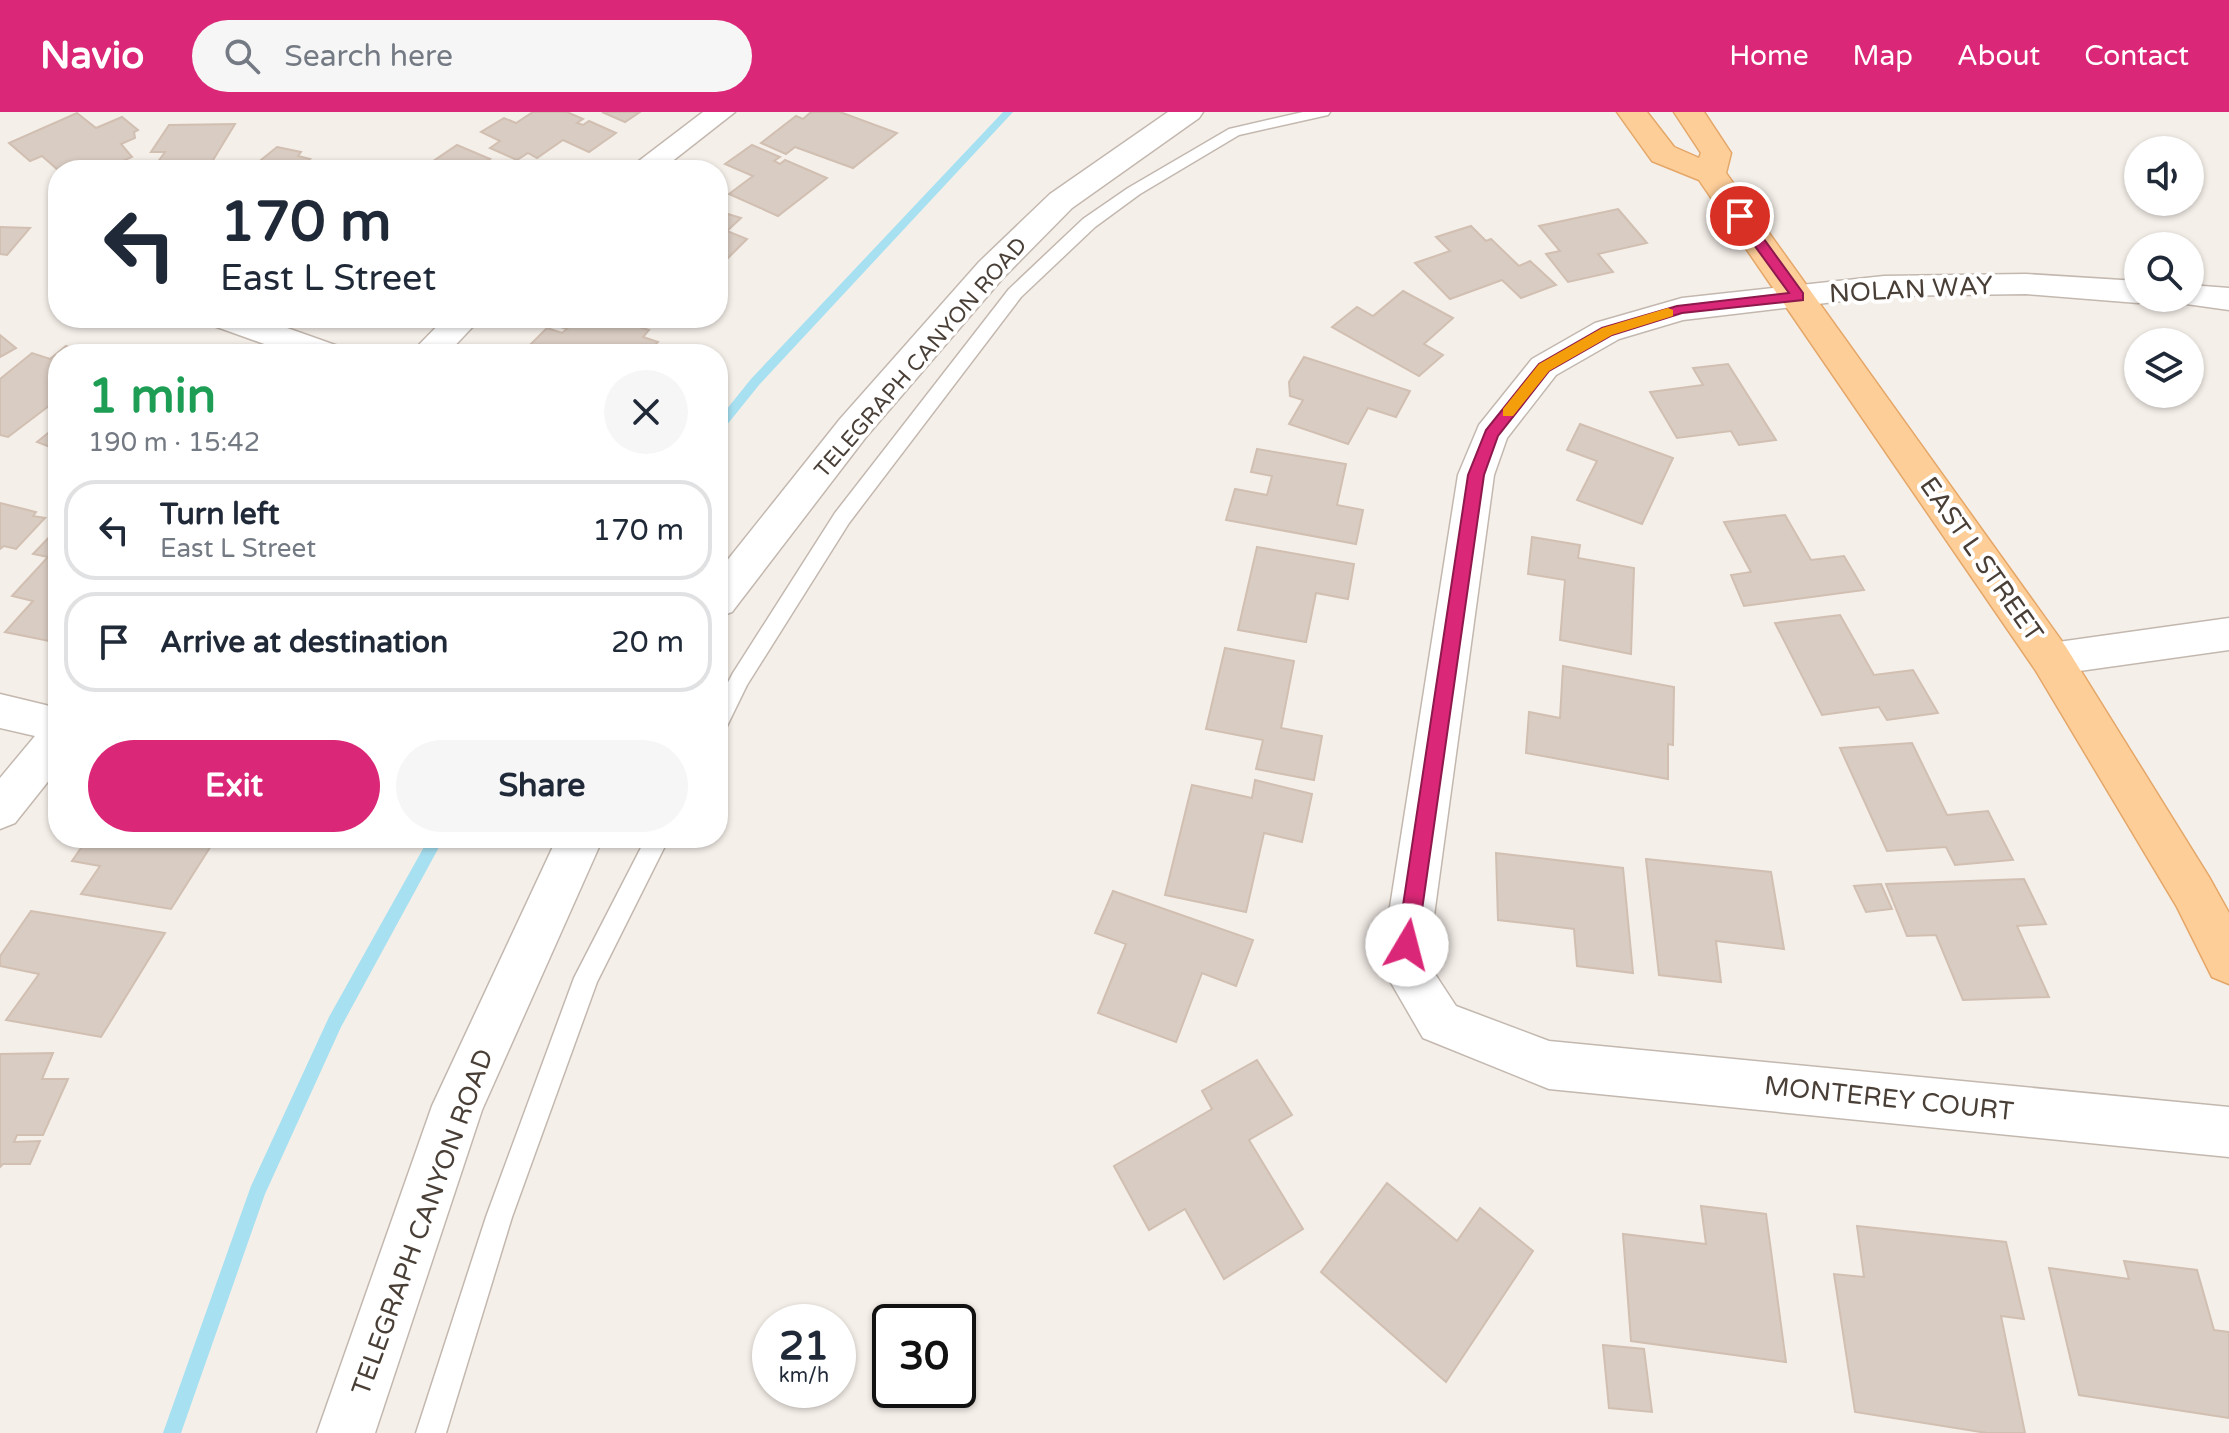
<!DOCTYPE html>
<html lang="en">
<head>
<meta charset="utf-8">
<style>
  body { margin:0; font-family:"Varela Round",sans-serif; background:#f6f6f7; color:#1f2937; height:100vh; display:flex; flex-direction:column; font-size:30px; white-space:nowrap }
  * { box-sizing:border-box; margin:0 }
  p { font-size:26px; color:#747a83 }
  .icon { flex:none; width:44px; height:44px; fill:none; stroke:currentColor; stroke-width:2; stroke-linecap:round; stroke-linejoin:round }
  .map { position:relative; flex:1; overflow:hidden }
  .details { position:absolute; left:48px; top:232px; width:680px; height:504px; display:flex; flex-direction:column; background:#fff; border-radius:32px; box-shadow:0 2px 6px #0004 }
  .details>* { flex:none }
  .banner { position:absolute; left:48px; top:48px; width:680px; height:168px; border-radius:32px; box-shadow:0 2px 6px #0004; background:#fff; color:#1f2937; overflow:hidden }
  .controls { position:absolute; left:2124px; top:24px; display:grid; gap:16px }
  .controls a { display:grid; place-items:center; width:80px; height:80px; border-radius:50%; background:#fff; box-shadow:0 2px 6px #0004; font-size:40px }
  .speed { position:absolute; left:752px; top:1192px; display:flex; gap:16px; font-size:40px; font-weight:700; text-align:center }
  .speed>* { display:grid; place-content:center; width:104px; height:104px; border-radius:50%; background:#fff; box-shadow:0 2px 6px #0004; line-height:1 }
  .speed small { font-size:20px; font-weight:400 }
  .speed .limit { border:4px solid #111; border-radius:12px; background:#fff; color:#111 }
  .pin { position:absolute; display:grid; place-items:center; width:68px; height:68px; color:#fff; margin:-34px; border:4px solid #fff; border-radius:50%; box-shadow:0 2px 8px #0007 }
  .me { position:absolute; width:88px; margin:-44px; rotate:8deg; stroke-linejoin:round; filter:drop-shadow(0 0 6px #0008) }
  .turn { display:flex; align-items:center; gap:28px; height:168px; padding:0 40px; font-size:36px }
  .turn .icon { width:104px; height:104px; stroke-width:2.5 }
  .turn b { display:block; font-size:56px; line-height:68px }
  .round { display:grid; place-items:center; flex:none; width:84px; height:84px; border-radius:42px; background:#f6f6f7 }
  .overview { display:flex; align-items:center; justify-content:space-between; height:136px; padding:0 40px }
  h1 { font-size:48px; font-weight:700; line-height:60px; color:#1e9e55 }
  .cta { display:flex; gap:16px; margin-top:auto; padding:16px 40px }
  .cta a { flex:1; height:92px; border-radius:48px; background:#db2777; color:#fff; font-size:32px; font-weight:700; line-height:92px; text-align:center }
  .cta a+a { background:#f6f6f7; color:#1f2937 }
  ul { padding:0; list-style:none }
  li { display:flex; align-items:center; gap:24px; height:100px; margin:0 16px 12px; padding:0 24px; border:4px solid #e0e1e3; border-radius:32px }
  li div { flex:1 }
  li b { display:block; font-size:30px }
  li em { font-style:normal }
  header { display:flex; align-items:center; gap:48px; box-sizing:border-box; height:112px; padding:0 40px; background:#db2777; color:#fff }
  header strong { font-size:38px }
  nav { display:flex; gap:44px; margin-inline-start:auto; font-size:28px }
  .search { width:560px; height:72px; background:#f6f6f7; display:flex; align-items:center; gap:20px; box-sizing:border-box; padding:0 28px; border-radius:44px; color:#747a83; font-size:30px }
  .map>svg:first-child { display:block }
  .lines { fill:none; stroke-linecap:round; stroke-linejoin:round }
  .stream { fill:#a6e0f1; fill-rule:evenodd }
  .building { fill:#d9ccc2; stroke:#d1bfb2; stroke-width:2 }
  .service-casing { stroke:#c3b8af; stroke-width:3 }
  .minor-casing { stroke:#c3b8af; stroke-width:3 }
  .tertiary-casing { stroke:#c3b8af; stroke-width:3 }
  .primary-casing { stroke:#e4a768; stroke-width:3 }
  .service { fill:#fff; fill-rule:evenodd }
  .minor { fill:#fff; fill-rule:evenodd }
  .tertiary { fill:#fff; fill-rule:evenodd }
  .primary { fill:#fece99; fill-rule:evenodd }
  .route { fill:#db2777; stroke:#8e194d; stroke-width:2 }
  .slow { fill:#f59e0b }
  .labels { text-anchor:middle; stroke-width:8; stroke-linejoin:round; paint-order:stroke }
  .far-street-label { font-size:22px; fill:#493f37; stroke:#fff }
  .street-label { font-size:26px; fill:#493f37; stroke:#fff }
</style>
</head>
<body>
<header>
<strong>Navio</strong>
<div class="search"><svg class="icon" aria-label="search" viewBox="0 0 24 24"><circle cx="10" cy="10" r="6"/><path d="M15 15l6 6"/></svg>Search here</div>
<nav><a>Home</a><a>Map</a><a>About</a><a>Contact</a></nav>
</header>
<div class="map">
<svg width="2229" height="1321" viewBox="0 0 2229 1321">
  <rect width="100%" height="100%" fill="#f5efe9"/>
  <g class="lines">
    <!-- stream -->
    <g class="stream">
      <path d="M1003 0H1013L759 273 722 319 718 320V308L751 267Z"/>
      <path d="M429 726H444L341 915 265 1082 181 1321H163L251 1074 329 905Z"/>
    </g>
  </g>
  <!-- building -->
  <g class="building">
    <path d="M533 0H567L583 7 577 11 583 13 589 9 616 21 589 40 563 28 537 46 528 41 517 48 490 36 500 29 481 20 504 6 516 11Z"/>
    <path d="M602 0H640L625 10Z"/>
    <path d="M811 0H840L897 21 853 56 795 35 786 42 761 31 796 4 803 7Z"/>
    <path d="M77 1 96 16 122 5 138 18 134 20 135 26 121 32 132 45 103 58H87L78 51 58 58 42 44 30 49 9 31Z"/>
    <path d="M235 12 207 58H152L165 40H151L169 13Z"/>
    <path d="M457 33 490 47 480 53 492 58H420Z"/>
    <path d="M752 33 780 45 774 49 780 52 785 48 827 66 778 104 729 82 753 64 725 52Z"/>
    <path d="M277 35 301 40 298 44 310 47 297 58H231L239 51 256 52Z"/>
    <path d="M1618 97 1647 131 1598 142 1613 160 1568 170 1546 142 1560 139 1539 114Z"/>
    <path d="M718 99 741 106 727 119 747 127 720 154Z"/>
    <path d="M1471 114 1486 129 1491 127 1519 154 1530 149 1556 173 1521 186 1502 168 1450 187 1415 151 1450 139 1436 125Z"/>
    <path d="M0 115 30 116 7 143 0 142Z"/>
    <path d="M1403 179 1453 206 1424 232 1443 243 1419 264 1332 215 1357 195 1373 204Z"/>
    <path d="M581 206H610L649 218 643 225 658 230 646 242H521L547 216 562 221 567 217 551 212 556 207 575 212Z"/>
    <path d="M0 223 16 236 0 245Z"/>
    <path d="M66 234 89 242H58V287L8 325 0 323V267L32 241 50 247Z"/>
    <path d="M1304 245 1410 279 1396 305 1368 296 1348 332 1289 312 1303 288 1290 284 1289 270Z"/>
    <path d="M1728 252 1776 328 1739 333 1731 319 1677 326 1650 280 1703 273 1693 256Z"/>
    <path d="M1580 312 1673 346 1642 412 1577 388 1597 349 1567 338Z"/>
    <path d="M58 313V338L37 330Z"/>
    <path d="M1257 337 1346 352 1337 393 1363 398 1356 432 1226 408 1235 377 1267 383 1272 364 1251 360Z"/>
    <path d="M0 391 36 400 33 404 45 406 16 437 4 434 0 437Z"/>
    <path d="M1785 403 1811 448 1844 444 1864 478 1744 494 1731 463 1751 460 1724 410Z"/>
    <path d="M58 416V520L49 529 5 520 33 489 12 484 48 445 33 442Z"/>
    <path d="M1532 425 1580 433 1578 446 1634 456 1631 542 1560 528 1565 468 1528 462Z"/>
    <path d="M1257 435 1354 452 1348 487 1316 481 1306 530 1238 518Z"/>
    <path d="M1840 503 1874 563 1913 558 1938 601 1887 608 1879 595 1822 603 1775 511Z"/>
    <path d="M1225 536 1294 549 1281 616 1322 624 1314 668 1256 657 1263 628 1206 617Z"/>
    <path d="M1563 554 1674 575 1673 633 1668 632V667L1526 641 1529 600 1560 606Z"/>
    <path d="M1912 631 1947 703 1988 699 2013 748 1955 753 1946 735 1887 739 1840 636Z"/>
    <path d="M1255 668 1312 682 1302 730 1264 721 1246 800 1165 783 1192 673 1252 686Z"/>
    <path d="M88 726H216L171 797 81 782 100 754 72 749Z"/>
    <path d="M1496 741 1623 756 1633 861 1577 854 1574 817 1498 808Z"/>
    <path d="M1646 747 1771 760 1784 837 1716 829 1721 870 1659 863Z"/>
    <path d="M2024 767 2046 812 2017 814 2049 885 1963 888 1936 823 1907 824 1886 772Z"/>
    <path d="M1881 772 1892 797 1866 800 1854 774Z"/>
    <path d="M1113 779 1253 828 1236 874 1202 861 1176 930 1098 901 1126 832 1095 821Z"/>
    <path d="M31 799 165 821 101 925 6 908 39 862 0 854V844Z"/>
    <path d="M53 941 42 967H68L43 1023H17L14 1030 40 1029 30 1052H3L0 1055V942Z"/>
    <path d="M1257 948 1292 1003 1249 1028 1303 1117 1224 1167 1185 1097 1149 1118 1114 1054 1212 997 1202 979Z"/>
    <path d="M1387 1071 1457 1129 1480 1096 1533 1139 1446 1270 1321 1160Z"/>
    <path d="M1701 1094 1766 1102 1786 1250 1631 1229 1623 1122 1706 1132Z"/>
    <path d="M1857 1114 2006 1130 2024 1207 2001 1204 2025 1321H1987L1855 1300 1834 1162 1864 1165Z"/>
    <path d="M2124 1149 2197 1158 2214 1218 2229 1220V1306L2079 1283 2049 1156 2129 1167Z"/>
    <path d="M1603 1233 1644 1237 1652 1300 1609 1296Z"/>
  </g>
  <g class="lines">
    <!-- service casing -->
    <g class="service-casing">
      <g id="service">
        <path d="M1303 0H1330L1328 3 1239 23 1140 82 1095 115 1021 185 849 411 747 573 726 616 718 619V589L733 561 835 401 1009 177 1083 107 1128 76 1229 17Z"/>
        <path d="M646 726H669L597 870 512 1105 446 1321H416L486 1105 574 866Z"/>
      </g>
    </g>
    <!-- minor casing -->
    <g class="minor-casing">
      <g id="minor">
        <path d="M703 0H735L661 58H627Z"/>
        <path d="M2026 162 2138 169V186H2150L2138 191 2026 182 1884 184 1683 208 1619 227 1556 263 1507 326 1494 363 1430 833 1435 862 1456 894 1549 929 2229 995V1045L1549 977 1423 926 1390 869 1384 833 1458 363 1479 313 1532 247 1595 211 1682 186 1884 164Z"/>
        <path d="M2190 173 2229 176V198L2179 191 2175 186H2190Z"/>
        <path d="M210 206H259L338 234 343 242H292L214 214Z"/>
        <path d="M445 206H481L447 242H410Z"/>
        <path d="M2229 506V538L2051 563 2037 558 2031 547 2037 536 2051 531Z"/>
        <path d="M0 582 58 596V657L15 711 0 717V666L35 624 0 616Z"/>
      </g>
    </g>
    <!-- tertiary casing -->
    <g class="tertiary-casing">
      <g id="tertiary">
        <path d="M1168 0H1203L1199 6 1072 96 1003 166 866 325 732 500 718 505V460L840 307 979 150 1050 82Z"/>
        <path d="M557 726H603L482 998 375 1321H317L432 994Z"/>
      </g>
    </g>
    <!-- primary casing -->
    <g class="primary-casing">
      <path id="primary" d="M1617 0H1647L1674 35 1699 46 1701 41 1674 0H1704L1731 41 1726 61 2066 535 2209 765 2229 801V872L2212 865 2177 795 2036 559 1699 68 1652 49Z"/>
    </g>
    <!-- service -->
    <use href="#service" class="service"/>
    <!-- minor -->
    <use href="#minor" class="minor"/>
    <!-- tertiary -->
    <use href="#tertiary" class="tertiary"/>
    <!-- primary -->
    <use href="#primary" class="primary"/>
  </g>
  <!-- route -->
  <path class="route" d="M1740 100 1745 101 1803 181V188L1682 201 1612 223 1549 259 1498 324 1484 363 1417 833 1414 840 1407 843 1400 840 1397 833 1468 363 1486 318 1539 252 1602 216 1677 194 1789 181 1733 104Z"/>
  <!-- slow -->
  <path class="slow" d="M1668 196 1673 198V204L1612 223 1549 259 1513 304H1503V297L1539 252 1602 216Z"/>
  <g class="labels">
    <!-- far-street labels -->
    <g class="far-street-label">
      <text transform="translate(920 245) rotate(-49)" y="8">TELEGRAPH CANYON ROAD</text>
    </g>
    <!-- street labels -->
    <g class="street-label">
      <text transform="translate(1911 177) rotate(-3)" y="9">NOLAN WAY</text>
      <text transform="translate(1982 447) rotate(55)" y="9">EAST L STREET</text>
      <text transform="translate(1889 986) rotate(6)" y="9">MONTEREY COURT</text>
      <text transform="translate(422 1110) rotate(-70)" y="9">TELEGRAPH CANYON ROAD</text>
    </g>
  </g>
</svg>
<div class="controls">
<a><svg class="icon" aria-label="sound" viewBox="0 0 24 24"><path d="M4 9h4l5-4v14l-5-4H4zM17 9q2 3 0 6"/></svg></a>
<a><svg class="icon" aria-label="search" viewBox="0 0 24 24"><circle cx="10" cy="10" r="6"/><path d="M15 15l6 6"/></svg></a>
<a><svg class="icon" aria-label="layers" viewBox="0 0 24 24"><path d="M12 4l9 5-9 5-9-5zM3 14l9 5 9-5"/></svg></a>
</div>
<div class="speed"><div>21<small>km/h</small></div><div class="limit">30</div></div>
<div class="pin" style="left:1740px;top:104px;background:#d93025"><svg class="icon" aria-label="arrive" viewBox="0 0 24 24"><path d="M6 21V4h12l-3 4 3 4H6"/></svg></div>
<svg class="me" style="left:1407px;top:833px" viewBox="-20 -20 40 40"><circle r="19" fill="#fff"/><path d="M0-13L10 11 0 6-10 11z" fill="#db2777"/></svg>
<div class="banner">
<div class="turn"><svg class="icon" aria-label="left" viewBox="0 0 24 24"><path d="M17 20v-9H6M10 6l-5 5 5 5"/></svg><div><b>170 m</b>East L Street</div></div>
</div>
<section class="details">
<div class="overview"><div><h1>1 min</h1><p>190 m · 15:42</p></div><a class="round"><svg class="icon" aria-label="close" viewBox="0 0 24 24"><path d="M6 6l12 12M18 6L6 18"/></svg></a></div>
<ul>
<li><svg class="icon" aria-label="left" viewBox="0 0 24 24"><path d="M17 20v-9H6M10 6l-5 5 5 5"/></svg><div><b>Turn left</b><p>East L Street</p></div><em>170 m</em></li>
<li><svg class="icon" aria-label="arrive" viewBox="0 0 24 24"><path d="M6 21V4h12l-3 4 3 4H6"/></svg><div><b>Arrive at destination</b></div><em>20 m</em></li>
</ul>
<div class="cta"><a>Exit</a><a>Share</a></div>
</section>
</div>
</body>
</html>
